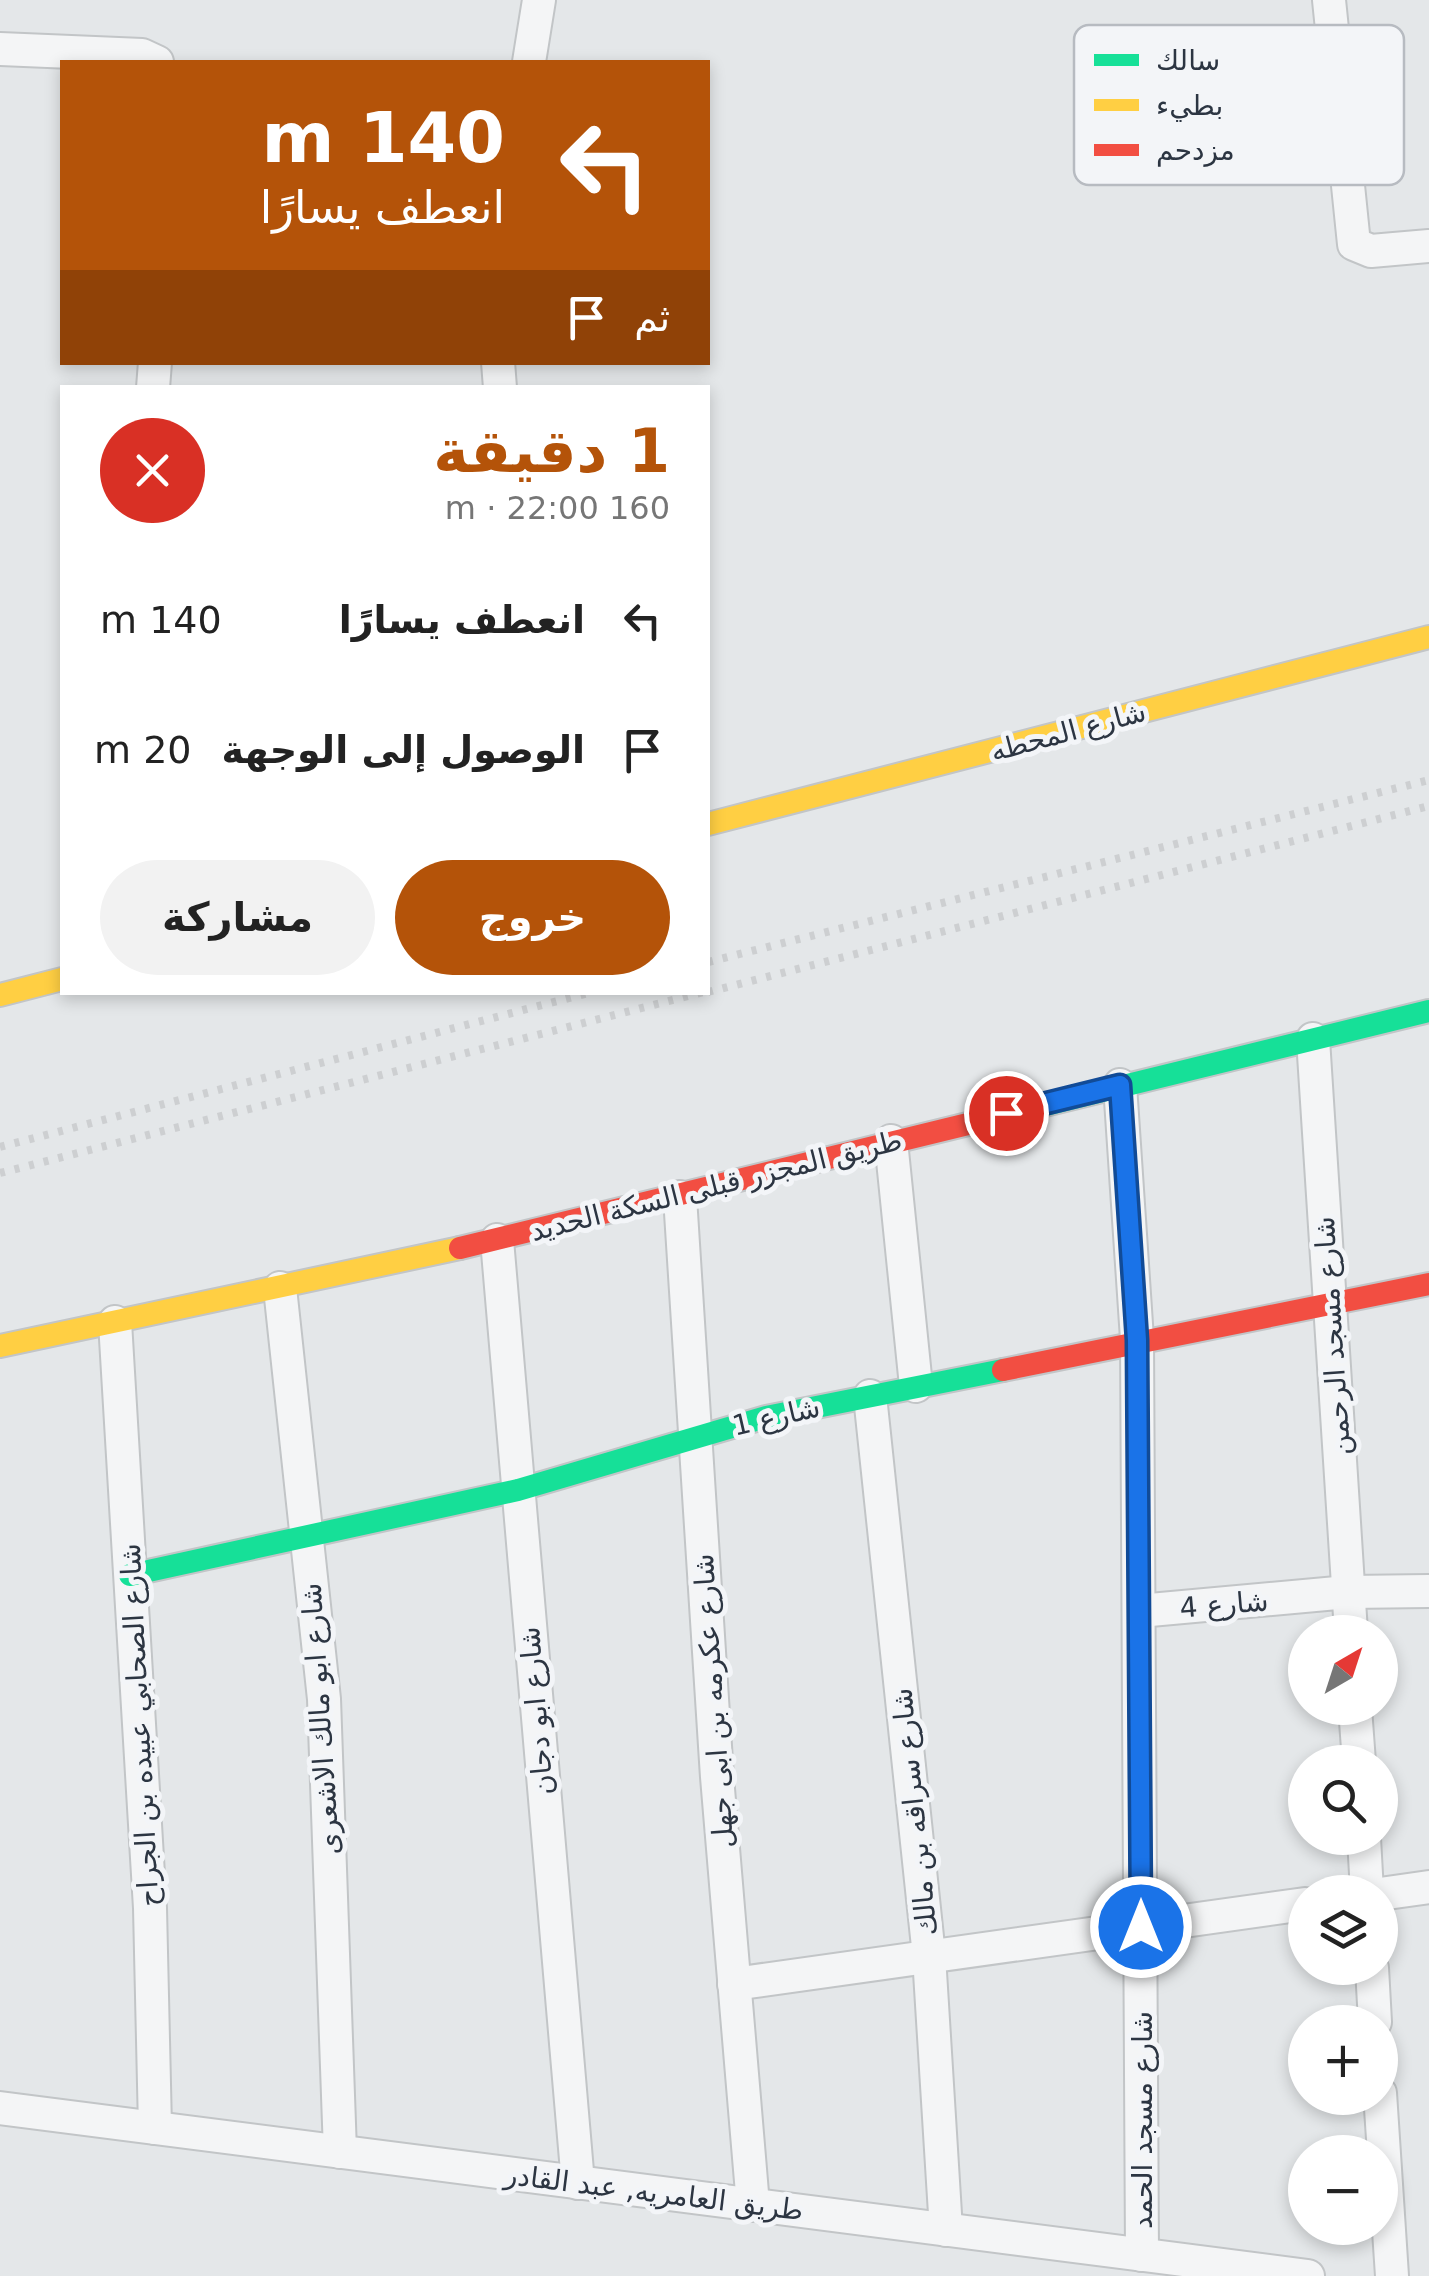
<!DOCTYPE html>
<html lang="ar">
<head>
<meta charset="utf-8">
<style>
  body { margin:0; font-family:"DejaVu Sans","Noto Sans Arabic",sans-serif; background:#f2f2f2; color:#222; direction:rtl; height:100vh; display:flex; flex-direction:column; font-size:38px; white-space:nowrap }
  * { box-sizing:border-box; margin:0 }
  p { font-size:32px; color:#767676 }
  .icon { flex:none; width:55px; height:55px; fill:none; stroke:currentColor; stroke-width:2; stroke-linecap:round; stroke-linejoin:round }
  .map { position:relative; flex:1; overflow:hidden; direction:ltr }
  .side { position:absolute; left:60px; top:385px; width:650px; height:610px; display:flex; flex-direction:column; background:#fff; border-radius:0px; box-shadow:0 5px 15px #0003; direction:rtl }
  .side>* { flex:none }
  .banner { position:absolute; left:60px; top:60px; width:650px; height:305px; border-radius:0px; box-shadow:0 5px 15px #0003; direction:rtl; background:#b45309; color:#fff; overflow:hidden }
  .needle { width:65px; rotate:39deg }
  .tools { position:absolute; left:1288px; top:1615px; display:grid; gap:20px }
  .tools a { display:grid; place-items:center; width:110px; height:110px; border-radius:50%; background:#fff; box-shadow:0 5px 15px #0003; font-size:50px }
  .pin { position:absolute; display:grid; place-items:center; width:85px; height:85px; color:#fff; margin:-42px; border:5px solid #fff; border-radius:50%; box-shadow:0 2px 10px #0007 }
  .me { position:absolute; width:110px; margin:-55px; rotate:0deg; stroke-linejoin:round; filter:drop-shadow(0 0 8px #0008) }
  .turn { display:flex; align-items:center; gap:35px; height:210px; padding:0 40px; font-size:45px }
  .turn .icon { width:130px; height:130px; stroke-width:2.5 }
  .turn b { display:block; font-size:70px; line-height:85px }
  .then { display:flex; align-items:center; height:95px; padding:0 40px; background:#0003; gap:20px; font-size:38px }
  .round { display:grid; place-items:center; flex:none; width:105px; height:105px; border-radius:52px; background:#f2f2f2 }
  .overview { display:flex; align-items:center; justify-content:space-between; height:170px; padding:0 40px }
  h1 { font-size:60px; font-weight:600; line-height:75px; color:#b45309 }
  .button { display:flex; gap:20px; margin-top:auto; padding:20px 40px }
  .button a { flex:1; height:115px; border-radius:60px; background:#b45309; color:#fff; font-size:40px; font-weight:600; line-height:115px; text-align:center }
  .button a+a { background:#f2f2f2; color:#222 }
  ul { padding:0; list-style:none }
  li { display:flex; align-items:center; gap:30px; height:130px; padding:0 40px }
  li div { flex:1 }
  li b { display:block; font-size:38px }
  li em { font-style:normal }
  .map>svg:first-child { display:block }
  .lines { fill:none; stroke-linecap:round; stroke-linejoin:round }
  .street-casing { stroke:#c2c5c7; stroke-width:36 }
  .fast-casing { stroke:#c2c5c7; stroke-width:26 }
  .slow-casing { stroke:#c2c5c7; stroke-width:26 }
  .jam-casing { stroke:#c2c5c7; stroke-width:26 }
  .street { stroke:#f4f5f6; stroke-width:32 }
  .fast { stroke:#16e098; stroke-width:22 }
  .slow { stroke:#ffcf43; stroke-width:22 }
  .jam { stroke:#f24e42; stroke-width:22 }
  .rail { stroke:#cdcfd1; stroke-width:8; stroke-dasharray:5 10; stroke-linecap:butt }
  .route-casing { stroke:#114b97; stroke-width:25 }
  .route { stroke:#1a73e8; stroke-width:18 }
  .labels { text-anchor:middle; stroke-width:10; stroke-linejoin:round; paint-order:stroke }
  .street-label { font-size:28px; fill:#2c3542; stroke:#f3f5f8 }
  .key { fill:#f3f5f8; stroke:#b7bbc1; stroke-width:2.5 }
  .key-label { font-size:28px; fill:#2c3542 }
</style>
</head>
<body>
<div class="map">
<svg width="1429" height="2276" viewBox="0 0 1429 2276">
  <rect width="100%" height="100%" fill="#e4e7e9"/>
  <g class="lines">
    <!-- street casing -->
    <g class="street-casing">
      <g id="street">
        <path d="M1329 0 1354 244 1371 251 1429 246"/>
        <path d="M0 49 142 55 157 62"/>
        <path d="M529 62 539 0"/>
        <path d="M498 362 500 388"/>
        <path d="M153 388 155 362"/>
        <path d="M1313 1039 1351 1632"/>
        <path d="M1120 1085 1137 1339 1142 2255"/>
        <path d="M891 1141 916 1386"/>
        <path d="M680 1197 717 1777 753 2205"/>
        <path d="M497 1240 578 2183"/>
        <path d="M280 1288 324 1699 340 2152"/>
        <path d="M115 1322 150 1908 155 2128"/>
        <path d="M870 1396 929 1956 946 2230"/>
        <path d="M1139 1611 1348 1592 1429 1591"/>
        <path d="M1355 1708 1359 1762"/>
        <path d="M1364 1838 1367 1892"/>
        <path d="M1380 1894 1429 1887"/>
        <path d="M1372 1968 1375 2022"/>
        <path d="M734 1984 1305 1904"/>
        <path d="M1380 2093 1392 2276"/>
        <path d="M0 2108 1308 2276"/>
      </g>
    </g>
    <!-- fast casing -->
    <g class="fast-casing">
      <g id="fast">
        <path d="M972 1123 1429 1011"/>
        <path d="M130 1575 518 1490 766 1417 1003 1370"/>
      </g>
    </g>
    <!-- slow casing -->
    <g class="slow-casing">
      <g id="slow">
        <path d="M708 824 1429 637"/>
        <path d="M0 995 62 979"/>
        <path d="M0 1346 460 1248"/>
      </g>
    </g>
    <!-- jam casing -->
    <g class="jam-casing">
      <g id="jam">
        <path d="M460 1248 972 1123"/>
        <path d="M1003 1370 1429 1284"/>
      </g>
    </g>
    <!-- street -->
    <use href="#street" class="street"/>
    <!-- fast -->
    <use href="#fast" class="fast"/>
    <!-- slow -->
    <use href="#slow" class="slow"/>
    <!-- jam -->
    <use href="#jam" class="jam"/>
    <!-- rail -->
    <g class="rail">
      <path d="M708 962 1429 780"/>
      <path d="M708 992 1429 806"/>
      <path d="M0 1147 592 992"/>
      <path d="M0 1173 704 992"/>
    </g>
  </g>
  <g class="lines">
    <!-- route casing -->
    <g class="route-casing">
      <path id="route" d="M1006 1113 1120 1085 1137 1340 1141 1927"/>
    </g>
    <!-- route -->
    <use href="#route" class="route"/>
  </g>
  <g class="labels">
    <!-- street labels -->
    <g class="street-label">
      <text transform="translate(1068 731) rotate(-15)" y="10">شارع المحطه</text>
      <text transform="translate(716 1185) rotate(-14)" y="10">طريق المجزر قبلى السكة الحديد</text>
      <text transform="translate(1332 1336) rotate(-94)" y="10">شارع مسجد الرحمن</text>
      <text transform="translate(776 1416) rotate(-13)" y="10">شارع 1</text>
      <text transform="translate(1224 1604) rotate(-5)" y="10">شارع 4</text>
      <text transform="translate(713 1701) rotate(-94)" y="10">شارع عكرمه بن ابى جهل</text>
      <text transform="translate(536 1711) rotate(-95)" y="10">شارع ابو دجان</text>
      <text transform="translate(320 1719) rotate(-94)" y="10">شارع ابو مالك الاشعرى</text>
      <text transform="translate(139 1725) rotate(-93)" y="10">شارع الصحابي عبيده بن الجراح</text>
      <text transform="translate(914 1812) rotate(-96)" y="10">شارع سراقه بن مالك</text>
      <text transform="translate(1142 2120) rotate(-90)" y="10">شارع مسجد الحمد</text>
      <text transform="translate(654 2192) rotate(7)" y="10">طريق العامريه, عبد القادر</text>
    </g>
  </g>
  <!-- legend -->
  <rect x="1074" y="25" width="330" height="160" rx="15" class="key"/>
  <rect x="1094" y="54" width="45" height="12" fill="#16e098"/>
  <rect x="1094" y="99" width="45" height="12" fill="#ffcf43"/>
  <rect x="1094" y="144" width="45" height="12" fill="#f24e42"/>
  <g class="key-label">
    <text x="1156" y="70">سالك</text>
    <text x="1156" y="115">بطيء</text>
    <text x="1156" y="160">مزدحم</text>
  </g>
</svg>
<div class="tools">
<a><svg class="needle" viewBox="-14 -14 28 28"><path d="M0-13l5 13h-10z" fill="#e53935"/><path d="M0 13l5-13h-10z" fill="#767676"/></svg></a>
<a><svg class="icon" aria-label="search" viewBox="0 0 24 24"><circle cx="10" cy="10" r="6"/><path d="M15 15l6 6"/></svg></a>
<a><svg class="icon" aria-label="layers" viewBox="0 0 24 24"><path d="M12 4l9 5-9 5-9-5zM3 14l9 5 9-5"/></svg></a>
<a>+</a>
<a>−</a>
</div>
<div class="pin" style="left:1006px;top:1113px;background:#d93025"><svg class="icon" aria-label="arrive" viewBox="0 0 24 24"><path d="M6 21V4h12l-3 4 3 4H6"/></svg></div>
<svg class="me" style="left:1141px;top:1927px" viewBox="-20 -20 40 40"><circle r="17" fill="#1a73e8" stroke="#fff" stroke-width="3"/><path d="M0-11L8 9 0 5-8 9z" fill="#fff"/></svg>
<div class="banner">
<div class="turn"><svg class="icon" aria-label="left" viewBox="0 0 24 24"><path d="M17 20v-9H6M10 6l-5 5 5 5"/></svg><div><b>140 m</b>انعطف يسارًا</div></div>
<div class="then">ثم<svg class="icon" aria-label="arrive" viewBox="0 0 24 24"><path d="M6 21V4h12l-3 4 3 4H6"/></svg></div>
</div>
<section class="side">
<div class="overview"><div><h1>1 دقيقة</h1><p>160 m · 22:00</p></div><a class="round" style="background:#d93025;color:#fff"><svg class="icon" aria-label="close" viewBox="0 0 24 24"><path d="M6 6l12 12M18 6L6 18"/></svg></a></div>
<ul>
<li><svg class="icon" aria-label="left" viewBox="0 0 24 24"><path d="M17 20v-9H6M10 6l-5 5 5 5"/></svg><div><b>انعطف يسارًا</b></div><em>140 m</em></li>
<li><svg class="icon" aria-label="arrive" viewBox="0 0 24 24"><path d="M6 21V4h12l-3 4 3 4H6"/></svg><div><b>الوصول إلى الوجهة</b></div><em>20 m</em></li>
</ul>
<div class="button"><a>خروج</a><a>مشاركة</a></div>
</section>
</div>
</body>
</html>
